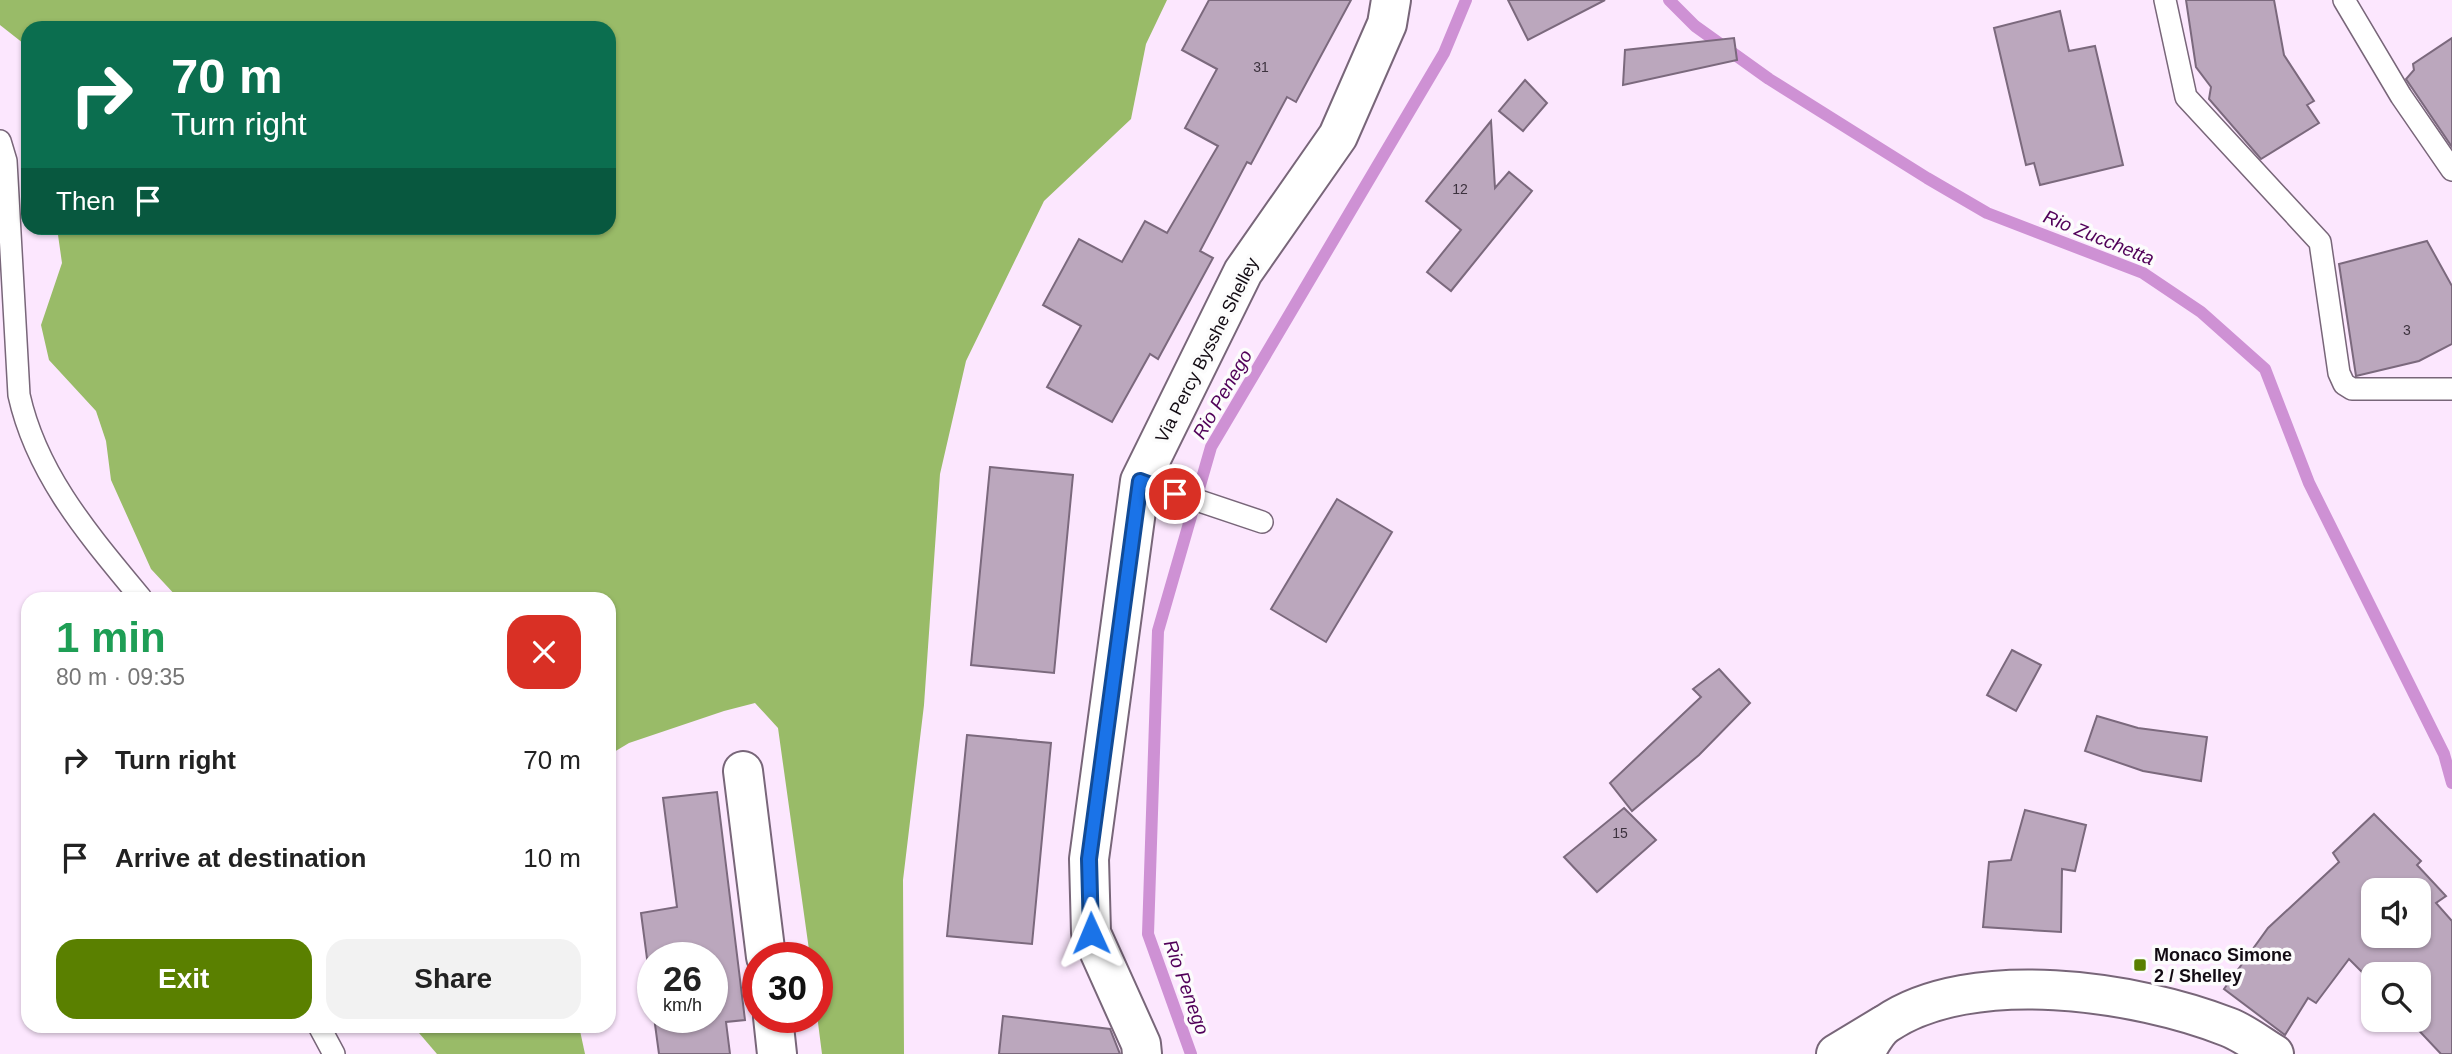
<!DOCTYPE html>
<html lang="en">
<head>
<meta charset="utf-8">
<style>
  body { margin:0; font-family:Arial,sans-serif; background:#f2f2f2; color:#222; height:100vh; display:flex; flex-direction:column; font-size:26px; white-space:nowrap }
  * { box-sizing:border-box; margin:0 }
  p { font-size:23px; color:#767676 }
  .icon { flex:none; width:38px; height:38px; fill:none; stroke:currentColor; stroke-width:2; stroke-linecap:round; stroke-linejoin:round }
  .map { position:relative; flex:1; overflow:hidden }
  .drawer { position:absolute; left:21px; top:592px; width:595px; height:441px; display:flex; flex-direction:column; background:#fff; border-radius:21px; box-shadow:0 2px 5px #0004 }
  .drawer>* { flex:none }
  .banner { position:absolute; left:21px; top:21px; width:595px; height:214px; border-radius:21px; box-shadow:0 2px 5px #0004; background:#0b6e4f; color:#fff; overflow:hidden }
  .fabs { position:absolute; left:2361px; top:878px; display:grid; gap:14px }
  .fabs a { display:grid; place-items:center; width:70px; height:70px; border-radius:14px; background:#fff; box-shadow:0 2px 5px #0004; font-size:35px }
  .speed { position:absolute; left:637px; top:942px; display:flex; gap:14px; font-size:35px; font-weight:700; text-align:center }
  .speed>* { display:grid; place-content:center; width:91px; height:91px; border-radius:50%; background:#fff; box-shadow:0 2px 5px #0004; line-height:1 }
  .speed small { font-size:18px; font-weight:400 }
  .speed .limit { border:10px solid #d22; background:#fff; color:#111 }
  .pin { position:absolute; display:grid; place-items:center; width:60px; height:60px; color:#fff; margin:-30px; border:4px solid #fff; border-radius:50%; box-shadow:0 2px 7px #0007 }
  .me { position:absolute; width:77px; margin:-38px; rotate:359deg; stroke-linejoin:round; filter:drop-shadow(0 0 5px #0008) }
  .turn { display:flex; align-items:center; gap:24px; height:147px; padding:0 35px; font-size:32px }
  .turn .icon { width:91px; height:91px; stroke-width:2.5 }
  .turn b { display:block; font-size:49px; line-height:60px }
  .then { display:flex; align-items:center; height:66px; padding:0 35px; background:#0003; gap:14px; font-size:26px }
  .round { display:grid; place-items:center; flex:none; width:74px; height:74px; border-radius:21px; background:#f2f2f2 }
  .headline { display:flex; align-items:center; justify-content:space-between; height:119px; padding:0 35px }
  h1 { font-size:42px; font-weight:600; line-height:52px; color:#1e9e55 }
  .cta { display:flex; gap:14px; margin-top:auto; padding:14px 35px }
  .cta a { flex:1; height:80px; border-radius:21px; background:#5a8000; color:#fff; font-size:28px; font-weight:600; line-height:80px; text-align:center }
  .cta a+a { background:#f2f2f2; color:#222 }
  ul { padding:0; list-style:none }
  li { display:flex; align-items:center; gap:21px; height:98px; padding:0 35px }
  li div { flex:1 }
  li b { display:block; font-size:26px }
  li em { font-style:normal }
  .map>svg:first-child { display:block }
  .forest { fill:#99bb68 }
  .lines { fill:none; stroke-linecap:round; stroke-linejoin:round }
  .stream { stroke:#ce91d4; stroke-width:12 }
  .building { fill:#bba7bd; stroke:#7b697d; stroke-width:2; fill-rule:evenodd }
  .lane-casing { stroke:#786679; stroke-width:24 }
  .street-casing { stroke:#786679; stroke-width:42 }
  .secondary-casing { stroke:#786679; stroke-width:42 }
  .lane { stroke:#fff; stroke-width:21 }
  .street { stroke:#fff; stroke-width:38 }
  .secondary { stroke:#fff; stroke-width:38 }
  .route-casing { stroke:#114b97; stroke-width:18 }
  .route { stroke:#1a73e8; stroke-width:12 }
  .poi-dot { fill:#5a8000; stroke:#fcfcfc; stroke-width:2.5 }
  .labels { text-anchor:middle; stroke-width:7; stroke-linejoin:round; paint-order:stroke }
  .number-label { font-size:14px; fill:#3c323e }
  .street-label { font-size:18px; fill:#120b13; stroke:#fcfcfc }
  .poi-label { font-size:18px; font-weight:bold; fill:#120b13; stroke:#fcfcfc; text-anchor:start }
  .water-label { font-size:19px; font-style:italic; fill:#510159; stroke:#fcfcfc }
</style>
</head>
<body>
<div class="map">
<svg width="2452" height="1054" viewBox="0 0 2452 1054">
  <rect width="100%" height="100%" fill="#fce7fe"/>
  <!-- forest -->
  <g class="forest">
    <path d="M0 0H1167L1146 44 1131 119 1044 201 966 361 940 474 924 705 903 880 904 1054H822L817 1015V957H810L778 728 755 703 724 711 629 743 609 755V598H178L151 569 111 480 106 441 96 411 49 360 41 325 62 263 57 228H609V28H28V47L0 25Z"/>
    <path d="M413 1026H579L585 1054H437Z"/>
  </g>
  <g class="lines">
    <!-- stream -->
    <g class="stream">
      <path d="M1669 0 1695 26 1769 79 1927 178 1987 213 2143 273 2201 312 2265 369 2309 483 2444 754 2452 783"/>
      <path d="M1191 1054 1148 934 1158 631 1211 447 1444 53 1466 0"/>
    </g>
  </g>
  <!-- building -->
  <g class="building">
    <path d="M1209 0H1351L1296 102 1287 97 1251 164 1247 162 1200 251 1213 258 1158 359 1150 354 1112 422 1047 387 1081 326 1043 305 1079 239 1122 262 1145 221 1167 233 1218 146 1185 128 1217 69 1182 50Z"/>
    <path d="M1508 0H1605L1528 40Z"/>
    <path d="M2186 0H2274L2284 55 2314 101 2307 105 2319 123 2261 159 2209 99 2211 87 2196 67Z"/>
    <path d="M2060 11 2069 51 2095 46 2123 165 2040 185 2034 163 2026 165 1994 28Z"/>
    <path d="M1734 38 1737 60 1623 85 1625 50Z"/>
    <path d="M2452 38V147L2406 79 2414 70 2413 64Z"/>
    <path d="M1525 80 1547 103 1523 131 1499 111Z"/>
    <path d="M1491 121 1495 188 1509 172 1532 191 1451 291 1427 272 1461 230 1426 201Z"/>
    <path d="M2427 241 2452 286V344L2419 361 2356 376 2339 264Z"/>
    <path d="M990 467 1073 475 1054 673 971 665Z"/>
    <path d="M1337 499 1392 532 1326 642 1271 609Z"/>
    <path d="M2012 650 2041 665 2016 711 1987 695Z"/>
    <path d="M1719 669 1750 703 1699 755 1632 811 1610 783 1701 697 1693 689Z"/>
    <path d="M2097 716 2138 728 2207 737 2201 781 2143 771 2085 751Z"/>
    <path d="M967 735 1051 743 1032 944 947 936Z"/>
    <path d="M717 792 745 1020 726 1022 730 1054H659L654 1017H712V957H653V1004L641 913 677 907 663 798Z"/>
    <path d="M1624 808 1656 840 1597 892 1564 857Z"/>
    <path d="M2025 810 2086 825 2075 871 2062 869 2061 932 1983 927 1989 862 2011 860Z"/>
    <path d="M2374 814 2421 861 2417 865 2446 896 2436 903 2452 921V1054H2441L2409 1020H2418V975H2373V983L2349 959 2316 1003 2308 998 2285 1035 2224 989 2268 928 2339 862 2333 853ZM2373 891H2418V936H2373Z"/>
    <path d="M1003 1016 1110 1029 1120 1054H999Z"/>
  </g>
  <g class="lines">
    <!-- lane casing -->
    <g class="lane-casing">
      <g id="lane">
        <path d="M2165 0 2186 97 2320 242 2339 373 2344 384 2352 389H2452"/>
        <path d="M2344 0 2401 96 2452 170"/>
        <path d="M0 141 6 161 19 395C37 476 90 536 141 598"/>
        <path d="M1140 481 1262 522"/>
        <path d="M319 1026 334 1054"/>
      </g>
    </g>
    <!-- street casing -->
    <g class="street-casing">
      <g id="street">
        <path d="M743 771 766 957"/>
        <path d="M773 1017 777 1054"/>
        <path d="M1142 1054 1141 1044 1091 933 1089 859 1140 481 1243 272 1338 136 1387 24 1391 0"/>
        <path d="M1836 1054 1884 1025"/>
      </g>
    </g>
    <!-- secondary casing -->
    <g class="secondary-casing">
      <path id="secondary" d="M1864 1054C1870 1044 1877 1030 1886 1024 1971 966 2137 991 2228 1027 2244 1033 2259 1045 2274 1054"/>
    </g>
    <!-- lane -->
    <use href="#lane" class="lane"/>
    <!-- street -->
    <use href="#street" class="street"/>
    <!-- secondary -->
    <use href="#secondary" class="secondary"/>
  </g>
  <g class="lines">
    <!-- route casing -->
    <g class="route-casing">
      <path id="route" d="M1091 933 1089 859 1140 481 1175 494"/>
    </g>
    <!-- route -->
    <use href="#route" class="route"/>
  </g>
  <!-- markers -->
  <rect class="poi-dot" x="2133" y="958" width="14" height="14" rx="3.5"/>
  <g class="labels">
    <!-- number labels -->
    <g class="number-label">
      <text x="1261" y="72">31</text>
      <text x="1460" y="194">12</text>
      <text x="2407" y="335">3</text>
      <text x="1620" y="838">15</text>
    </g>
    <!-- street labels -->
    <g class="street-label">
      <text transform="translate(1207 350) rotate(-63)" y="6">Via Percy Bysshe Shelley</text>
    </g>
    <!-- poi labels -->
    <g class="poi-label">
      <text x="2154" y="961">Monaco Simone<tspan x="2154" dy="21">2 / Shelley</tspan></text>
    </g>
    <!-- water labels -->
    <g class="water-label">
      <text transform="translate(2099 237) rotate(22)" y="7">Rio Zucchetta</text>
      <text transform="translate(1222 394) rotate(-60)" y="7">Rio Penego</text>
      <text transform="translate(1187 987) rotate(70)" y="7">Rio Penego</text>
    </g>
  </g>
</svg>
<div class="fabs">
<a><svg class="icon" aria-label="sound" viewBox="0 0 24 24"><path d="M4 9h4l5-4v14l-5-4H4zM17 9q2 3 0 6"/></svg></a>
<a><svg class="icon" aria-label="search" viewBox="0 0 24 24"><circle cx="10" cy="10" r="6"/><path d="M15 15l6 6"/></svg></a>
</div>
<div class="speed"><div>26<small>km/h</small></div><div class="limit">30</div></div>
<div class="pin" style="left:1175px;top:494px;background:#d93025"><svg class="icon" aria-label="arrive" viewBox="0 0 24 24"><path d="M6 21V4h12l-3 4 3 4H6"/></svg></div>
<svg class="me" style="left:1091px;top:933px" viewBox="-20 -20 40 40"><path d="M0-17L14 15 0 8-14 15z" fill="#1a73e8" stroke="#fff" stroke-width="4"/></svg>
<div class="banner">
<div class="turn"><svg class="icon" aria-label="right" viewBox="0 0 24 24"><path d="M7 20v-9h11M14 6l5 5-5 5"/></svg><div><b>70 m</b>Turn right</div></div>
<div class="then">Then<svg class="icon" aria-label="arrive" viewBox="0 0 24 24"><path d="M6 21V4h12l-3 4 3 4H6"/></svg></div>
</div>
<section class="drawer">
<div class="headline"><div><h1>1 min</h1><p>80 m · 09:35</p></div><a class="round" style="background:#d93025;color:#fff"><svg class="icon" aria-label="close" viewBox="0 0 24 24"><path d="M6 6l12 12M18 6L6 18"/></svg></a></div>
<ul>
<li><svg class="icon" aria-label="right" viewBox="0 0 24 24"><path d="M7 20v-9h11M14 6l5 5-5 5"/></svg><div><b>Turn right</b></div><em>70 m</em></li>
<li><svg class="icon" aria-label="arrive" viewBox="0 0 24 24"><path d="M6 21V4h12l-3 4 3 4H6"/></svg><div><b>Arrive at destination</b></div><em>10 m</em></li>
</ul>
<div class="cta"><a>Exit</a><a>Share</a></div>
</section>
</div>
</body>
</html>
